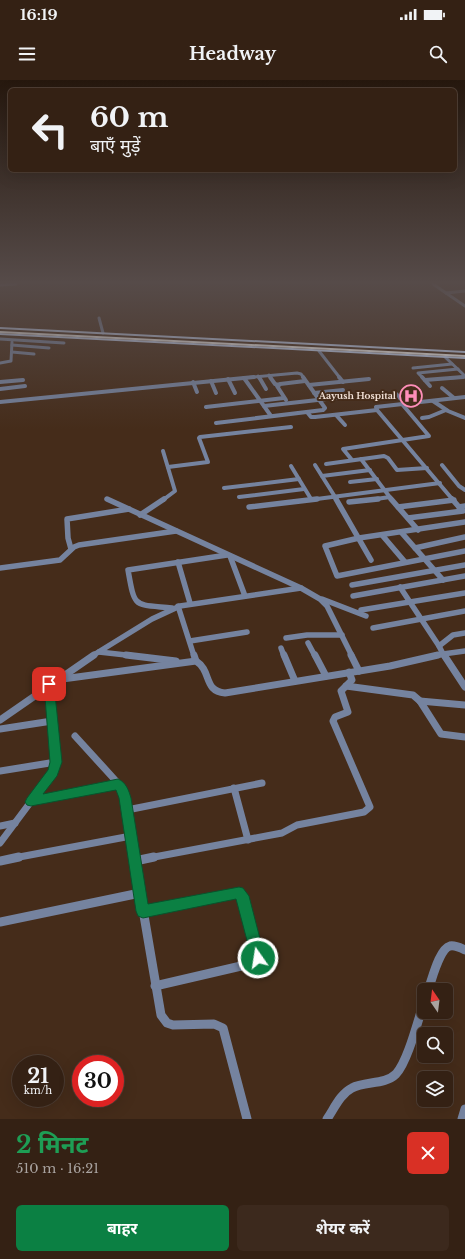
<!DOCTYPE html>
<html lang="hi">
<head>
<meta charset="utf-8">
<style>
  body { margin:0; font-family:"Libre Baskerville","Noto Sans Devanagari",serif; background:#3c291d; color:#f1f3f6; height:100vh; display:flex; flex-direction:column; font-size:15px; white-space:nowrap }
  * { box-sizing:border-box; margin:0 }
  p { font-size:13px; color:#a9a3a0 }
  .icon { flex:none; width:22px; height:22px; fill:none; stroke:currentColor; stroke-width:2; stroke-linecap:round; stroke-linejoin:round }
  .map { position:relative; height:1039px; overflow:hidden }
  .panel { display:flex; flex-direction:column; background:#342114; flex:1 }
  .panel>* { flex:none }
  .banner { position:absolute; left:8px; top:8px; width:449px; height:84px; border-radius:6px; box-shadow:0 4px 16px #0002,0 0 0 1px #4e3e34; background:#342114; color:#f1f3f6; overflow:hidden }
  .needle { width:26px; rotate:346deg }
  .controls { position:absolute; left:417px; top:903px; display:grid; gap:8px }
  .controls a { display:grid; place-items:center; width:36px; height:36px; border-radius:6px; background:#342114; box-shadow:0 4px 16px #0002,0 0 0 1px #4e3e34; font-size:20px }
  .speed { position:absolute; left:12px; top:975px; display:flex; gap:8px; font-size:20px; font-weight:700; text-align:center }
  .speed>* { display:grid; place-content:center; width:52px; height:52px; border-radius:50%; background:#342114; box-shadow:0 4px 16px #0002,0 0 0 1px #4e3e34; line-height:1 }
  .speed small { font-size:10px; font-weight:400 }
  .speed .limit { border:6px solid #d22; background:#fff; color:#111 }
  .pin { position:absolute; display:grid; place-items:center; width:34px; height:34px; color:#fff; margin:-17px; border-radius:8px; box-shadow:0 2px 6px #0006 }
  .me { position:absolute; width:44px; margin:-22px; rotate:347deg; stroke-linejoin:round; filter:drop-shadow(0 0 3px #0008) }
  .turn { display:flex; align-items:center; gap:14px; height:84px; padding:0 16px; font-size:18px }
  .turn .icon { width:52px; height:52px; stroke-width:2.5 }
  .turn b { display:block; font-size:28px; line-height:34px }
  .round { display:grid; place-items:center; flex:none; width:42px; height:42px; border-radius:6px; background:#3c291d }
  .summary { display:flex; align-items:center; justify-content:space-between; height:68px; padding:0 16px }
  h1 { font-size:24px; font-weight:700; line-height:30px; color:#1e9e55 }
  .primary-button { display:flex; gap:8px; margin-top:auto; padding:8px 16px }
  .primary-button a { flex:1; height:46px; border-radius:6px; background:#0b8043; color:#fff; font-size:16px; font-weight:700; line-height:46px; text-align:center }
  .primary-button a+a { background:#3c291d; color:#f1f3f6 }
  .status { display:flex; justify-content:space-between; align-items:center; height:28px; padding:0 20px; background:#342114; direction:ltr }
  .status svg { height:11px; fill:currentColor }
  header { display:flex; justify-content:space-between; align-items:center; height:52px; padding:0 16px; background:#342114; font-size:18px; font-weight:700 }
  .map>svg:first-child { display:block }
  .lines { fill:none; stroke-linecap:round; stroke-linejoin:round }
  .minor-far4 { stroke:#75839f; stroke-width:3 }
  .minor-far3 { stroke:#75839f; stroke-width:4 }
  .minor-far2 { stroke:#75839f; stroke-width:5.5 }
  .minor-far1 { stroke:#75839f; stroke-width:7 }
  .minor { stroke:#75839f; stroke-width:9 }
  .major { fill:#c2d5f7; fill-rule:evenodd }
  .highway { fill:#f4f4f4; fill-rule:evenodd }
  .route { fill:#0b8043; stroke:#07532c }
  .labels { text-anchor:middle; stroke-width:4; stroke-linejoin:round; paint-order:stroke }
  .far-poi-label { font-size:9px; font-weight:bold; fill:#f2e1d6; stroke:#452c1a; text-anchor:end }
</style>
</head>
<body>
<div class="status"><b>16:19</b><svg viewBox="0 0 49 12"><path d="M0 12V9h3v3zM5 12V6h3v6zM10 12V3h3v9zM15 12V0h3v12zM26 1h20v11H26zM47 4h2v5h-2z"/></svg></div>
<header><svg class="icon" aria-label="menu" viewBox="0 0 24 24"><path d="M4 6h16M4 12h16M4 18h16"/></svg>Headway<svg class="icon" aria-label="search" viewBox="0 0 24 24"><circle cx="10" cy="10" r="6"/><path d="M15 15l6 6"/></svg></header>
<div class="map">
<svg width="465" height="1039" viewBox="0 0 465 1039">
  <rect width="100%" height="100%" fill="#452c1a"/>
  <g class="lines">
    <!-- minor-far4 -->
    <g class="minor-far4">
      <path d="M433 204 465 226"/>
      <path d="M0 205 16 204"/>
      <path d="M446 213 465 211"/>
      <path d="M99 238 103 253"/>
      <path d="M0 259 64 263"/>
      <path d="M12 265 49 268"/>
      <path d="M319 271 340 298"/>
      <path d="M12 272 34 274"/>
      <path d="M445 277 465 296"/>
      <path d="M0 283 11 281 12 262"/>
      <path d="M413 288 452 284"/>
      <path d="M269 295 271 298"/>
      <path d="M258 296 259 298"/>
      <path d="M244 298 297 293 301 294 304 298"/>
      <path d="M423 298 418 293 458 289"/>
      <path d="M450 298 465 297"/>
    </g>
    <!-- minor-far3 -->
    <g class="minor-far3">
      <path d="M259 297 266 309"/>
      <path d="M270 297 275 304 279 305"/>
      <path d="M339 297 343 302"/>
      <path d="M422 297 430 306"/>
      <path d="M244 298 271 336"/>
      <path d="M228 299 235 313"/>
      <path d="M425 300 463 297"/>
      <path d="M211 301 216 313"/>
      <path d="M0 302 23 300"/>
      <path d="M193 302 197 312"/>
      <path d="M309 305 369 299"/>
      <path d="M442 308 454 318"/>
      <path d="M0 309 25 306"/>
      <path d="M394 312 406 324"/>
      <path d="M314 313 343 310"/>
      <path d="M286 320 277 306 280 304 305 301"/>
      <path d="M433 321 448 331 465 338"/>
      <path d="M0 322 254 297"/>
      <path d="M264 326 353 316"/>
      <path d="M206 327 284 318"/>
      <path d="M377 330 453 420"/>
      <path d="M377 330 376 327 465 317"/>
      <path d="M307 332 311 337H315L377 330"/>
      <path d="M336 335 345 345"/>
      <path d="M422 338 429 337 446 330"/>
      <path d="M216 343 323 330 325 328 303 297"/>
      <path d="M361 379 392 420"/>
      <path d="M352 380 343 369 429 356 402 324"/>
      <path d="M326 384 384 376 388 378 397 390 427 388"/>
      <path d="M315 385 337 420"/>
      <path d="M442 385 459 406 465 410"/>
      <path d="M291 386 311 419"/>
      <path d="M168 387 208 382 199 358 200 357 291 347"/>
      <path d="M322 396 370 390"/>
      <path d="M350 402 377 399"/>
      <path d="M224 408 299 399"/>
      <path d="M239 417 304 409"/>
      <path d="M163 420 175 411 163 371"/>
      <path d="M309 420 440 403"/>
      <path d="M369 420 390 417"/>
    </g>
    <!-- minor-far2 -->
    <g class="minor-far2">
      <path d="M107 419 301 508 320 519 327 526 352 576"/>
      <path d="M336 419 371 480"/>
      <path d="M391 419 418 450"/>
      <path d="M452 419 459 427 465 426"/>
      <path d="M349 422 378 419"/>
      <path d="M249 427 317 419"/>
      <path d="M398 427 454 420"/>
      <path d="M140 435 164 419"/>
      <path d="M408 438 463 431 459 427"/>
      <path d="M465 442 359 458 325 466 337 496 465 471"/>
      <path d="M401 452 443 500"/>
      <path d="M382 455 405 482"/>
      <path d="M415 468 465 457"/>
      <path d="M71 469 68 458 67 439 129 429"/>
      <path d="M230 476 245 516"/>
      <path d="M178 482 190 523"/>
      <path d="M0 488 60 480 74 467 79 465 176 451"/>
      <path d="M352 505 465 485"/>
      <path d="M400 507 439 566 453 555 465 553"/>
      <path d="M353 516 465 496"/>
      <path d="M322 519 366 536"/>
      <path d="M178 526 194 576"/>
      <path d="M172 528C133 524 135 529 128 490L227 475"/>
      <path d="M361 530 465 513"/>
      <path d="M373 548 465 531"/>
      <path d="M286 558 307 555H342"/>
      <path d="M190 561 247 552"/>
      <path d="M308 563 315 576"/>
      <path d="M439 566 443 574 465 571"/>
      <path d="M281 568 284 576"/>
      <path d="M99 572 135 576"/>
      <path d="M92 576 152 539 180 526 301 508"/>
      <path d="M433 576 443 574 444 576"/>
    </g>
    <!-- minor-far1 -->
    <g class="minor-far1">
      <path d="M126 575 176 581"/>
      <path d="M194 575 196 581"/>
      <path d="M284 575 295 601"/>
      <path d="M315 575 326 596"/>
      <path d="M351 575 359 591"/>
      <path d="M444 575 465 607"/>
      <path d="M55 600 196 581C212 591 203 611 225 613L390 586 438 575"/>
      <path d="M346 606 413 615 420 621 441 654 465 657"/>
      <path d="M420 621 465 625"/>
      <path d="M0 640 94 575"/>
      <path d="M0 649 52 641"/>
      <path d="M75 656 116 701 123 712 134 778"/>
      <path d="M0 691 56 682"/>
      <path d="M234 708 248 760"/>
      <path d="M31 721 119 704"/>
      <path d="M127 730 262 703"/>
      <path d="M0 746 15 743"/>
      <path d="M0 763 53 692 56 676 49 604"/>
      <path d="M14 778 131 756"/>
      <path d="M149 778 282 753 297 745 364 732 370 727 333 641 335 637 348 632 341 611 352 600 349 592"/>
    </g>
    <!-- minor -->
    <g class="minor">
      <path d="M134 777 161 935 167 943 173 945 214 944 223 948 247 1039"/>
      <path d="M0 781 19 777"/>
      <path d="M135 781 154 777"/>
      <path d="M143 831 239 813 242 816 258 876 257 881 254 883 155 906"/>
      <path d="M0 842 140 813"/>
      <path d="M428 910C432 900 439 869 450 866 455 865 461 868 465 870"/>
      <path d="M327 1039C334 1029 340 1014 352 1008 365 1001 385 1005 396 994 408 981 418 940 424 922"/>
      <path d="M462 1039 465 1029"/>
    </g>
    <!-- major -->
    <g class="major">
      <path d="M0 247 465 271V273L0 249Z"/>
      <path d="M0 253 465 277V279L0 255Z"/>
    </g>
    <!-- highway -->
    <path class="highway" d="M0 251 465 275V277L0 253Z"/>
  </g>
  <!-- sky -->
  <linearGradient id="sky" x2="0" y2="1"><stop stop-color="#26180e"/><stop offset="0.58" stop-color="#564b49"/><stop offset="1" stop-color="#564b49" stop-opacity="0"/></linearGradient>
  <rect width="465" height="349" fill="url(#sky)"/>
  <!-- route -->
  <path class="route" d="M49 601 53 602 54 604 62 682 57 696 43 714 118 699C126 702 129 711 131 718L148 824 239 807 243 808 249 816 265 878 263 883 258 885 253 883 236 819 143 838 138 836 136 831 119 718 116 710 31 726 27 725 25 722 27 718 48 690 50 682 44 604 45 602Z"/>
  <!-- icons -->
  <defs>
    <g id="hospital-ring" transform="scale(1.15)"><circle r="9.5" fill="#452c1a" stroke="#ff8eb9" stroke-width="1.5"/><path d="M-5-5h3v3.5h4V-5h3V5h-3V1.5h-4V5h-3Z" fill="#ff8eb9"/></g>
  </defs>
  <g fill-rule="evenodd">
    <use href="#hospital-ring" x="411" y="316"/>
  </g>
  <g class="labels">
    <!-- far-poi labels -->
    <g class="far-poi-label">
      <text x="396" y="319">Aayush Hospital</text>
    </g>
  </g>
</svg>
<div class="controls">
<a><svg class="needle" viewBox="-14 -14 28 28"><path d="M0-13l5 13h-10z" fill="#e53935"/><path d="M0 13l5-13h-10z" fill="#a9a3a0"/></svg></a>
<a><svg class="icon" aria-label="search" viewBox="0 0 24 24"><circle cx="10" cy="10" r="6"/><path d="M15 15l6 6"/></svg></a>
<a><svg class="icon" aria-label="layers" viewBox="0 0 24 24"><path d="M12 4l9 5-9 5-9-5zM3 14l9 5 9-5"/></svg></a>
</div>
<div class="speed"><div>21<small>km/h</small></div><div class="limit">30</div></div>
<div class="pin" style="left:49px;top:604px;background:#d93025"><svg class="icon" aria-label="arrive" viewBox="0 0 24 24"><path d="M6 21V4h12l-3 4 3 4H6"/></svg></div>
<svg class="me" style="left:258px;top:878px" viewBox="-20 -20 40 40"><circle r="17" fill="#0b8043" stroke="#fff" stroke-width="3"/><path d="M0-11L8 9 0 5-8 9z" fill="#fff"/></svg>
<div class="banner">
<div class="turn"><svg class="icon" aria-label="left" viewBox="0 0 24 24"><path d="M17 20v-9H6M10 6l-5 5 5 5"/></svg><div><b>60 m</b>बाएँ मुड़ें</div></div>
</div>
</div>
<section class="panel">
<div class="summary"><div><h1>2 मिनट</h1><p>510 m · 16:21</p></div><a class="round" style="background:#d93025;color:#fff"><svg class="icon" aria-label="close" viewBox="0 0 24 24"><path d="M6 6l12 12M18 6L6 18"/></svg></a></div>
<div class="primary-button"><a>बाहर</a><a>शेयर करें</a></div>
</section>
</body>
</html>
